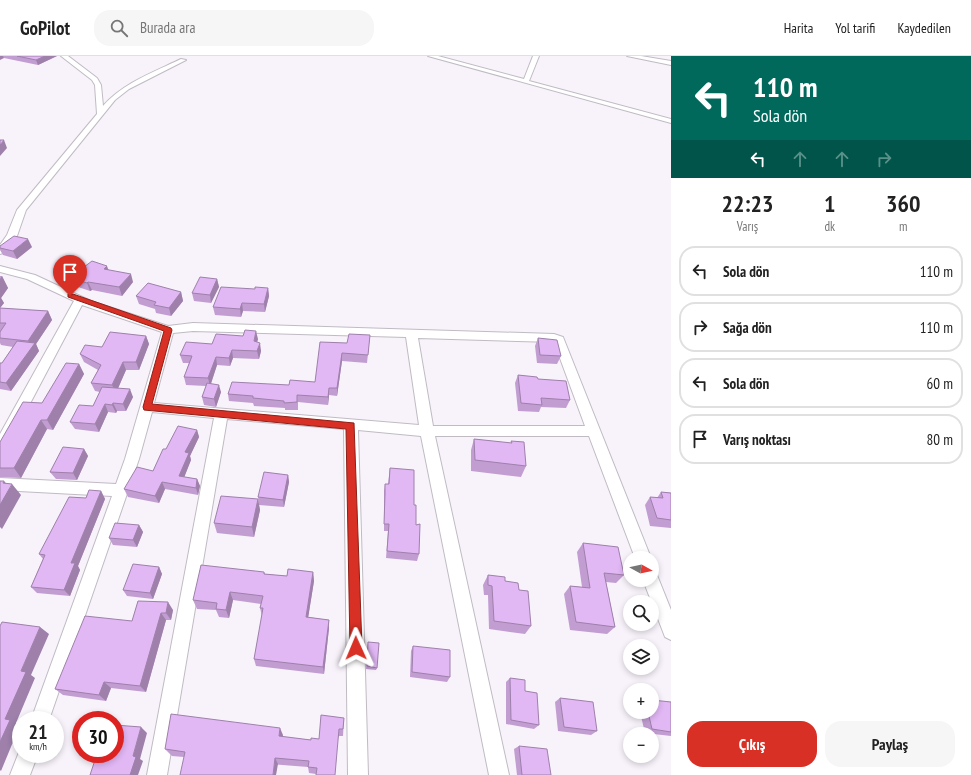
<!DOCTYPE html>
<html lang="tr">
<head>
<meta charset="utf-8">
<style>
  body { margin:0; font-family:"PT Sans Narrow",sans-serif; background:#f6f6f6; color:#222; height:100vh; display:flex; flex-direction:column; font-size:15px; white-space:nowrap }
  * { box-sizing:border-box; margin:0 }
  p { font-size:13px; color:#767676 }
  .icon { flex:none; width:22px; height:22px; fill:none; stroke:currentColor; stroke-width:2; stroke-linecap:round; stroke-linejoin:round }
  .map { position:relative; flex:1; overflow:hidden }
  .sheet { display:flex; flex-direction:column; background:#fff; width:300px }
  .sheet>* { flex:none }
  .banner { background:#00695c; color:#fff; overflow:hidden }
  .needle { width:26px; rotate:98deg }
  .buttons { position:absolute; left:623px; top:495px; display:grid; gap:8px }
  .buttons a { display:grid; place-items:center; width:36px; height:36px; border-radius:50%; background:#fff; box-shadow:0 2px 6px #0003; font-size:20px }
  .speed { position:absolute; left:12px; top:655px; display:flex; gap:8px; font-size:20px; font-weight:700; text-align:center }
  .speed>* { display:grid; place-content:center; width:52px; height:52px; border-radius:50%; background:#fff; box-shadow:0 2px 6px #0003; line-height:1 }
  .speed small { font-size:10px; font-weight:400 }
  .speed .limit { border:6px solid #d22; background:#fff; color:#111 }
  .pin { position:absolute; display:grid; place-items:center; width:34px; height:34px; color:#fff; margin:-41px -17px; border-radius:50% 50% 50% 0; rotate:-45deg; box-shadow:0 0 4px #0007 }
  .pin .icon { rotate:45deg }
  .me { position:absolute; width:44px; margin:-22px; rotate:359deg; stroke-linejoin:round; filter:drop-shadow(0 0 3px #0008) }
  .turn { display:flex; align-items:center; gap:14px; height:84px; padding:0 16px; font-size:18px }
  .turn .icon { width:52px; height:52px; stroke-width:2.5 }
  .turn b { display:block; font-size:28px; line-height:34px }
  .lanes { display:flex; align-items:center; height:38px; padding:0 16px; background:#0003; justify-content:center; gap:20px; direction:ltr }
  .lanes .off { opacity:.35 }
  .eta { display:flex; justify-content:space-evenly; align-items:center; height:68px; text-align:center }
  .eta b { font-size:24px; font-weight:600; line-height:28px }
  .button { display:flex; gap:8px; margin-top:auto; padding:8px 16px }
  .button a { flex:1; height:46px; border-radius:16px; background:#d93025; color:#fff; font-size:16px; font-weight:600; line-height:46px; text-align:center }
  .button a+a { background:#f6f6f6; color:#222 }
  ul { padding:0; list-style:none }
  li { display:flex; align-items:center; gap:12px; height:50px; margin:0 8px 6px; padding:0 8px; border:2px solid #e0e0e0; border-radius:16px }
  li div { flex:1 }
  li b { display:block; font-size:15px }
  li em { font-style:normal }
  header { display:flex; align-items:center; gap:24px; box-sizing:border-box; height:56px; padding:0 20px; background:#fff; border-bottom:1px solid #e0e0e0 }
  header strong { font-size:19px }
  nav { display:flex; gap:22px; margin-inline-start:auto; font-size:14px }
  .search { width:280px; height:36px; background:#f6f6f6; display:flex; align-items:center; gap:10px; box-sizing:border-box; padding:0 14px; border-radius:16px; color:#767676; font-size:15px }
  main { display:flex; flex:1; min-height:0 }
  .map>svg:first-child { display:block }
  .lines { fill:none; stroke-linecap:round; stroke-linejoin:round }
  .minor-casing { stroke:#c0bbc3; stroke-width:2 }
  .minor { fill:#fff; fill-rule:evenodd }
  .wall { fill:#c29dd2 }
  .shaded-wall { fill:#9e80ab }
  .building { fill:#e1b7f4; stroke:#9e80ab }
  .route { fill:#d93025; stroke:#8d1f18 }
</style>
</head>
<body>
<header>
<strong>GoPilot</strong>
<div class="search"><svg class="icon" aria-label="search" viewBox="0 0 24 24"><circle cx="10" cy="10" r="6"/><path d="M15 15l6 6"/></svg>Burada ara</div>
<nav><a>Harita</a><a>Yol tarifi</a><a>Kaydedilen</a></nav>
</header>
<main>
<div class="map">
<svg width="671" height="719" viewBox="0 0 671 719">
  <rect width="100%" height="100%" fill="#f8f2fb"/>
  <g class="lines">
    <!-- minor casing -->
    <g class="minor-casing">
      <g id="minor">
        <path d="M61 0H68L97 22 101 29 103 50C123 27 154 16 181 3L186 4 129 33 115 44 26 154 17 180 3 197 0 198V189L7 179 17 154 97 58 95 29 92 24Z"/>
        <path d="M428 0H438L524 23 533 0H539L529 25 671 63V67Z"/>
        <path d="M627 0H641L671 5V9Z"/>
        <path d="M0 210 35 219 91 245 168 270 193 267 554 278 563 281 651 502H635L589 380H435L509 719H489L421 380 358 374 368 719H348L344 373 227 363 167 719H147L214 362 152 356 139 403 49 664H31L112 440 0 434V422L116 428 125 403 162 276 82 249 5 395 0 396V378L74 245 27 223 0 216ZM193 275 406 281 419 369 154 347 173 277ZM418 282 554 286 585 370H433Z"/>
        <path d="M652 517 657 519 671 554V584L665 581 643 524H652Z"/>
        <path d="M21 691V698H38L30 719H10Z"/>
      </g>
    </g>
    <!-- minor -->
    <use href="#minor" class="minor"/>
  </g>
  <!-- wall -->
  <g class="wall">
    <path d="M0 0H57L38 9 4 2Z"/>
    <path d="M0 190 32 191 17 203 3 199 0 194Z"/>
    <path d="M84 211 109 214 133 226 122 240 92 234 90 235 72 229 68 221Z"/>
    <path d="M0 220H2L8 232 1 242 4 247 0 252 48 255 52 264 36 288 39 295 11 335 0 333V307H2L13 291 1 289 0 287V276L1 275H0Z"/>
    <path d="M217 223 219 231 211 247 194 245 192 237Z"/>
    <path d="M268 232 269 240 265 256 243 255 241 261 215 259 213 251 255 233Z"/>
    <path d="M181 236 183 245 171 260 156 257 155 253 139 248 136 240Z"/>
    <path d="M370 279 367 307 342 305 337 340 329 339 328 349 298 346V354H285V352L254 350 253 347 229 345 228 338 315 326 347 287Z"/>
    <path d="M146 280 149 288 139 314H126L118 332 133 341 126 355H117L116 357 108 356 99 376 75 373 70 366 93 350 100 336 95 335 91 327 98 314 84 306 80 298 102 291Z"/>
    <path d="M538 282 561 300 557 308 537 307 535 290Z"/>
    <path d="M258 283 257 286 261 295 259 303 233 302 230 310 217 309 211 328 221 336 216 351 204 349 202 341 206 330 186 329 184 321 189 307H183L180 299Z"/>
    <path d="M79 308 84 318 53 374 47 373 21 422 0 421V386L42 347Z"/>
    <path d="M518 319 538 323 570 344 566 352 541 351 539 356 518 355 515 327Z"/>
    <path d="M197 374 199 381 190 400 191 404 184 421 197 423 200 430 198 439 165 433 159 447 128 441 124 433 153 415 166 393Z"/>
    <path d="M474 383 511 387V385L526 410 521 421 471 415V394Z"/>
    <path d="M84 393 88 400 77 424 56 423 50 416Z"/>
    <path d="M390 412 414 449 419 498 417 505 386 502 388 475H384V435L385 428H388Z"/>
    <path d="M288 419 289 426 284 451 259 449 258 441Z"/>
    <path d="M101 435 105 443 78 510 80 514 70 540 37 537 31 531 43 503 39 498 86 442Z"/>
    <path d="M661 436 671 437V472L650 470 645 449 650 441 657 442Z"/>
    <path d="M258 443 260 454 254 481 217 477 214 467Z"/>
    <path d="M139 469 143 476 137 491 113 489 109 482Z"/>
    <path d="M583 487 624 519 616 527 606 526 615 571 607 578 570 574 564 538 570 530 582 531 577 496Z"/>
    <path d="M159 511 162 518 153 543 127 540 123 534Z"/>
    <path d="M264 516 265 518 287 520 313 516 314 525 308 561 329 564V572L324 618 256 610 254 603 262 560 260 552 261 548 233 544 229 562 219 561 216 554 197 553 193 544Z"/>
    <path d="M488 519 505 525 519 534 531 570 525 578 489 573 488 539H484L483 529Z"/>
    <path d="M138 545 173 554 171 564H166L146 636 111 632 106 645 63 639 55 633 132 565Z"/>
    <path d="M368 586 377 612 376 614 366 613Z"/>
    <path d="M413 590 450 621 447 626 410 621 411 595Z"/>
    <path d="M510 622 525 635 539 669 534 673 506 668V626Z"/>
    <path d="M560 642 597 675 591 679 558 675 555 646Z"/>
    <path d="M671 646V680L645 677 640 656H652Z"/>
    <path d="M344 662 343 680H339L316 718 309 717 308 711 184 701 172 700 165 693 283 679 282 681 311 684 319 683Z"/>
    <path d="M519 690 551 719H517L514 693Z"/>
  </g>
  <!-- shaded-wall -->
  <g class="shaded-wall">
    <path d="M0 0H3L4 2 0 4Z"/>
    <path d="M45 0H57L38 9 36 4Z"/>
    <path d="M4 84 7 92 0 100V89Z"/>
    <path d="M28 183 32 191 17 203 13 195Z"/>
    <path d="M107 210 110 218 104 213Z"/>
    <path d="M131 218 133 226 122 240 119 231Z"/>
    <path d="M2 220 8 232 1 242 4 247 0 252V223Z"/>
    <path d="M217 223 219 231 211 247 210 239Z"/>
    <path d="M88 226 92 234 90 235 87 227Z"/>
    <path d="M268 232 269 240 265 256 264 248Z"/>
    <path d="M181 236 183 245 171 260 169 252Z"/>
    <path d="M242 247 243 255 241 261 240 253Z"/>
    <path d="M48 255 52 264 36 288 39 295 11 335 6 327 32 291 28 285Z"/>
    <path d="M256 275 258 283 255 293 254 285Z"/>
    <path d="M146 280 149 288 139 314 136 306Z"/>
    <path d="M260 287 261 295 259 303 257 295Z"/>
    <path d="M232 294 233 302 230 310 229 302Z"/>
    <path d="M342 297V305L337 340V332Z"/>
    <path d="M216 301 217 309 210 330 208 322Z"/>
    <path d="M123 306 126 314 116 337 112 329Z"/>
    <path d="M79 308 84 318 53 374 47 364Z"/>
    <path d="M219 329 221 336 216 351 214 343Z"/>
    <path d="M329 332V339L328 349V341Z"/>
    <path d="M130 333 133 341 126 355 123 348Z"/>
    <path d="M113 347 117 355 116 357 112 349Z"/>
    <path d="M105 348 108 356 99 376 95 368Z"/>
    <path d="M41 364 47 373 21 422 14 412Z"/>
    <path d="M197 374 199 381 190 400 191 404 182 427 179 420 185 396Z"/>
    <path d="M84 393 88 400 77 424 73 417Z"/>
    <path d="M288 419 289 426 284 451 283 444Z"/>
    <path d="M197 423 200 430 198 439 196 432Z"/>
    <path d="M4 425 10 432 12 428 21 439 2 473 0 471V449L3 427Z"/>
    <path d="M162 426 165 433 159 447 155 440Z"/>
    <path d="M101 435 105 443 78 510 80 514 70 540 64 534 71 507Z"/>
    <path d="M258 443 260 454 254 481 252 471Z"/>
    <path d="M139 469 143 476 137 491 133 484Z"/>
    <path d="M159 511 162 518 153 543 150 537Z"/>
    <path d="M313 516 314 525 307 569 306 561Z"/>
    <path d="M230 536 233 544 229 562 226 554Z"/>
    <path d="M168 546 173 554 171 564 166 557Z"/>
    <path d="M161 557 166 564 146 636 140 630Z"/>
    <path d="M329 564V572L324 618 323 611Z"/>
    <path d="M40 571 49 578 31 619 35 622 16 667 20 669 1 715 0 714V686L5 663 21 615Z"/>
    <path d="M104 626 111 632 106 645 99 639Z"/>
    <path d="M141 671 147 677 140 703 143 705 138 719H130L133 700Z"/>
    <path d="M280 672 283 679 281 687 279 680Z"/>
    <path d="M275 702 278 708 276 719H273Z"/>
  </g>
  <!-- building -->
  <g class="building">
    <path d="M17 0H45L36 4Z"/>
    <path d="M0 84H4L0 89Z"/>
    <path d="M14 180 28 183 13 195 0 192V190Z"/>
    <path d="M92 205 107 210 104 213 131 218 119 231 88 226 87 227 68 221 81 210 84 211Z"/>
    <path d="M200 221 217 223 210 239 192 237Z"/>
    <path d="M148 227 181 236 169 252 154 249 156 246 136 240Z"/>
    <path d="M221 231 255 233V231L268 232 264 248 242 247 240 253 213 251Z"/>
    <path d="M0 252 48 255 28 285 0 282V276L6 267H0Z"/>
    <path d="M245 274 256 275 254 285 260 287 257 295 232 294 229 302 216 301 208 322 184 321 192 300 180 299 186 286 212 288 216 278 243 280Z"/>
    <path d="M110 276 146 280 136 306H123L112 329 91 327 101 309 80 298 85 289 102 291Z"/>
    <path d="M349 278 370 279 368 299 342 297 337 332H329L328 341 297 339V346L284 347V345L253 342V340L228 338 232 326 289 329 290 324 315 326 320 286 347 287Z"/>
    <path d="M538 282 557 284 561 300 540 299Z"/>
    <path d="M17 285 35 287 6 327 0 326V307H2Z"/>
    <path d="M66 307 79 308 47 364H41L14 412H0V386L23 346 42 347Z"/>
    <path d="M518 319 537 321 538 323 566 325 570 344 541 342 542 349 521 347Z"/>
    <path d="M207 327 219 329 214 343 202 341Z"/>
    <path d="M102 331 130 333 123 348 113 347 112 349 105 348 95 368 70 366 79 349 93 350Z"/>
    <path d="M178 370 197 374 185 396 189 397 179 420 197 423 196 432 162 426 155 440 124 433 137 411 153 415 163 393H166Z"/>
    <path d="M474 383 512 387 511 385 524 386 526 410 475 404Z"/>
    <path d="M63 391 84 393 73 417 50 416Z"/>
    <path d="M390 412 414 414V449H416V469L420 468 419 498 387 495 389 468H384L385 438V428H389Z"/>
    <path d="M264 416 288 419 283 444 258 441Z"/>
    <path d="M0 425H4L3 427 12 428 0 449Z"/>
    <path d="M89 434 101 435 71 507H75L64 534 31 531 45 499 39 498 69 441 86 442Z"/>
    <path d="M661 436 671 437V464L657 462 650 441 663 442Z"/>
    <path d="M221 440 258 443 252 471 214 467Z"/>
    <path d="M115 467 139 469 133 484 109 482Z"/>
    <path d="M583 487 618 491 624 519 604 517 615 571 576 566 570 530 590 532Z"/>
    <path d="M133 508 159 511 150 537 123 534Z"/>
    <path d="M201 509 264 516V518L287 520 288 513 313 516 306 561 329 564 323 611 254 603 263 552H260L263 540 230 536 226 554 216 553 217 547 193 544Z"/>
    <path d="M488 519 505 521V525L518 527 519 534 528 535 531 570 494 565 492 530 488 529Z"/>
    <path d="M138 545 168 546 166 557H161L140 630 104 626 99 639 55 633 85 560 132 565Z"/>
    <path d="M2 566 40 571 21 615 26 616 5 663 10 664 0 686V570Z"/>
    <path d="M368 586 379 587 377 612 367 610Z"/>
    <path d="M413 590 450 594V621L412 616Z"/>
    <path d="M510 622 525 624V635L537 637 539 669 511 664Z"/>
    <path d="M560 642 593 646 597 675 564 671Z"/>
    <path d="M652 644 671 646V676L652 673 648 656H652Z"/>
    <path d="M171 658 280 672 279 680 311 684V682L319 683 321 659 344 662 343 673H339L335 719H316L317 712 308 711 309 705 275 702 273 719H180L185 696 165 693Z"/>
    <path d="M115 669 141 671 133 700 136 701 130 719H90L97 698H115Z"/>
    <path d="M519 690 547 693 551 719H522Z"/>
  </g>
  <!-- route -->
  <path class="route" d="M68 238H73L171 272 172 274 152 348 354 367 362 592 360 596 356 598 351 596 350 592 346 373 144 354 143 351 164 275 68 241Z"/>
</svg>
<div class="buttons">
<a><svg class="needle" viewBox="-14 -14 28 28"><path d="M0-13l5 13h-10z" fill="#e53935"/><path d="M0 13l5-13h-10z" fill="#767676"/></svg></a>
<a><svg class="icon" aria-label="search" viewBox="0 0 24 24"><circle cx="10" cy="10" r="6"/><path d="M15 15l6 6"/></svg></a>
<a><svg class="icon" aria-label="layers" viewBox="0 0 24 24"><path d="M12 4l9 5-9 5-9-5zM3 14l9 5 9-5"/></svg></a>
<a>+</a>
<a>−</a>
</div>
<div class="speed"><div>21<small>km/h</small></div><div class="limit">30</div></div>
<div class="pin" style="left:70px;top:240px;background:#d93025"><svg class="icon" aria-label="arrive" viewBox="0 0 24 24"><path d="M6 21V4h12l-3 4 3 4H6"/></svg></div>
<svg class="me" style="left:356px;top:592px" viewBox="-20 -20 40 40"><path d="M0-17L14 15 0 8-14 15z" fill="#d93025" stroke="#fff" stroke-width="4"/></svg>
</div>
<section class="sheet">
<div class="banner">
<div class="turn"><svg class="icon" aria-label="left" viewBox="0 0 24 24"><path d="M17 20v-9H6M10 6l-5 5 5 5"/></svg><div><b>110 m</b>Sola dön</div></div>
<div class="lanes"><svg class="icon" aria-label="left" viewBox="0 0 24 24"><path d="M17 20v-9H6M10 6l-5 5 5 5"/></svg><svg class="icon off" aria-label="ahead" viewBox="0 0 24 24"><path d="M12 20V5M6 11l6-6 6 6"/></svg><svg class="icon off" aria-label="ahead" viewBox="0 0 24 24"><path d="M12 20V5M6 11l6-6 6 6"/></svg><svg class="icon off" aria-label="right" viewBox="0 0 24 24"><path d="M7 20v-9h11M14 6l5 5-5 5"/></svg></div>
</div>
<div class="eta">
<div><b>22:23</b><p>Varış</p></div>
<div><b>1</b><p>dk</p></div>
<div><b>360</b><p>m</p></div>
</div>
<ul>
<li><svg class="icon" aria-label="left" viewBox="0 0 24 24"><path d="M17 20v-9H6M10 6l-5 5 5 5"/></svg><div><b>Sola dön</b></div><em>110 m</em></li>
<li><svg class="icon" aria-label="right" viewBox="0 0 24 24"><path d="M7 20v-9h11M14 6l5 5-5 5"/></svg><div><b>Sağa dön</b></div><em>110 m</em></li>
<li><svg class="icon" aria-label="left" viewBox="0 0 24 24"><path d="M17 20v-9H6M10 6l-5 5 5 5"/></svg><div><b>Sola dön</b></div><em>60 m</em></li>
<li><svg class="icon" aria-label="arrive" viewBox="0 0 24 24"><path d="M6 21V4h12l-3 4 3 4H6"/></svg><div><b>Varış noktası</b></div><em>80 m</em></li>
</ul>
<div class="button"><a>Çıkış</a><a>Paylaş</a></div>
</section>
</main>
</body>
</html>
